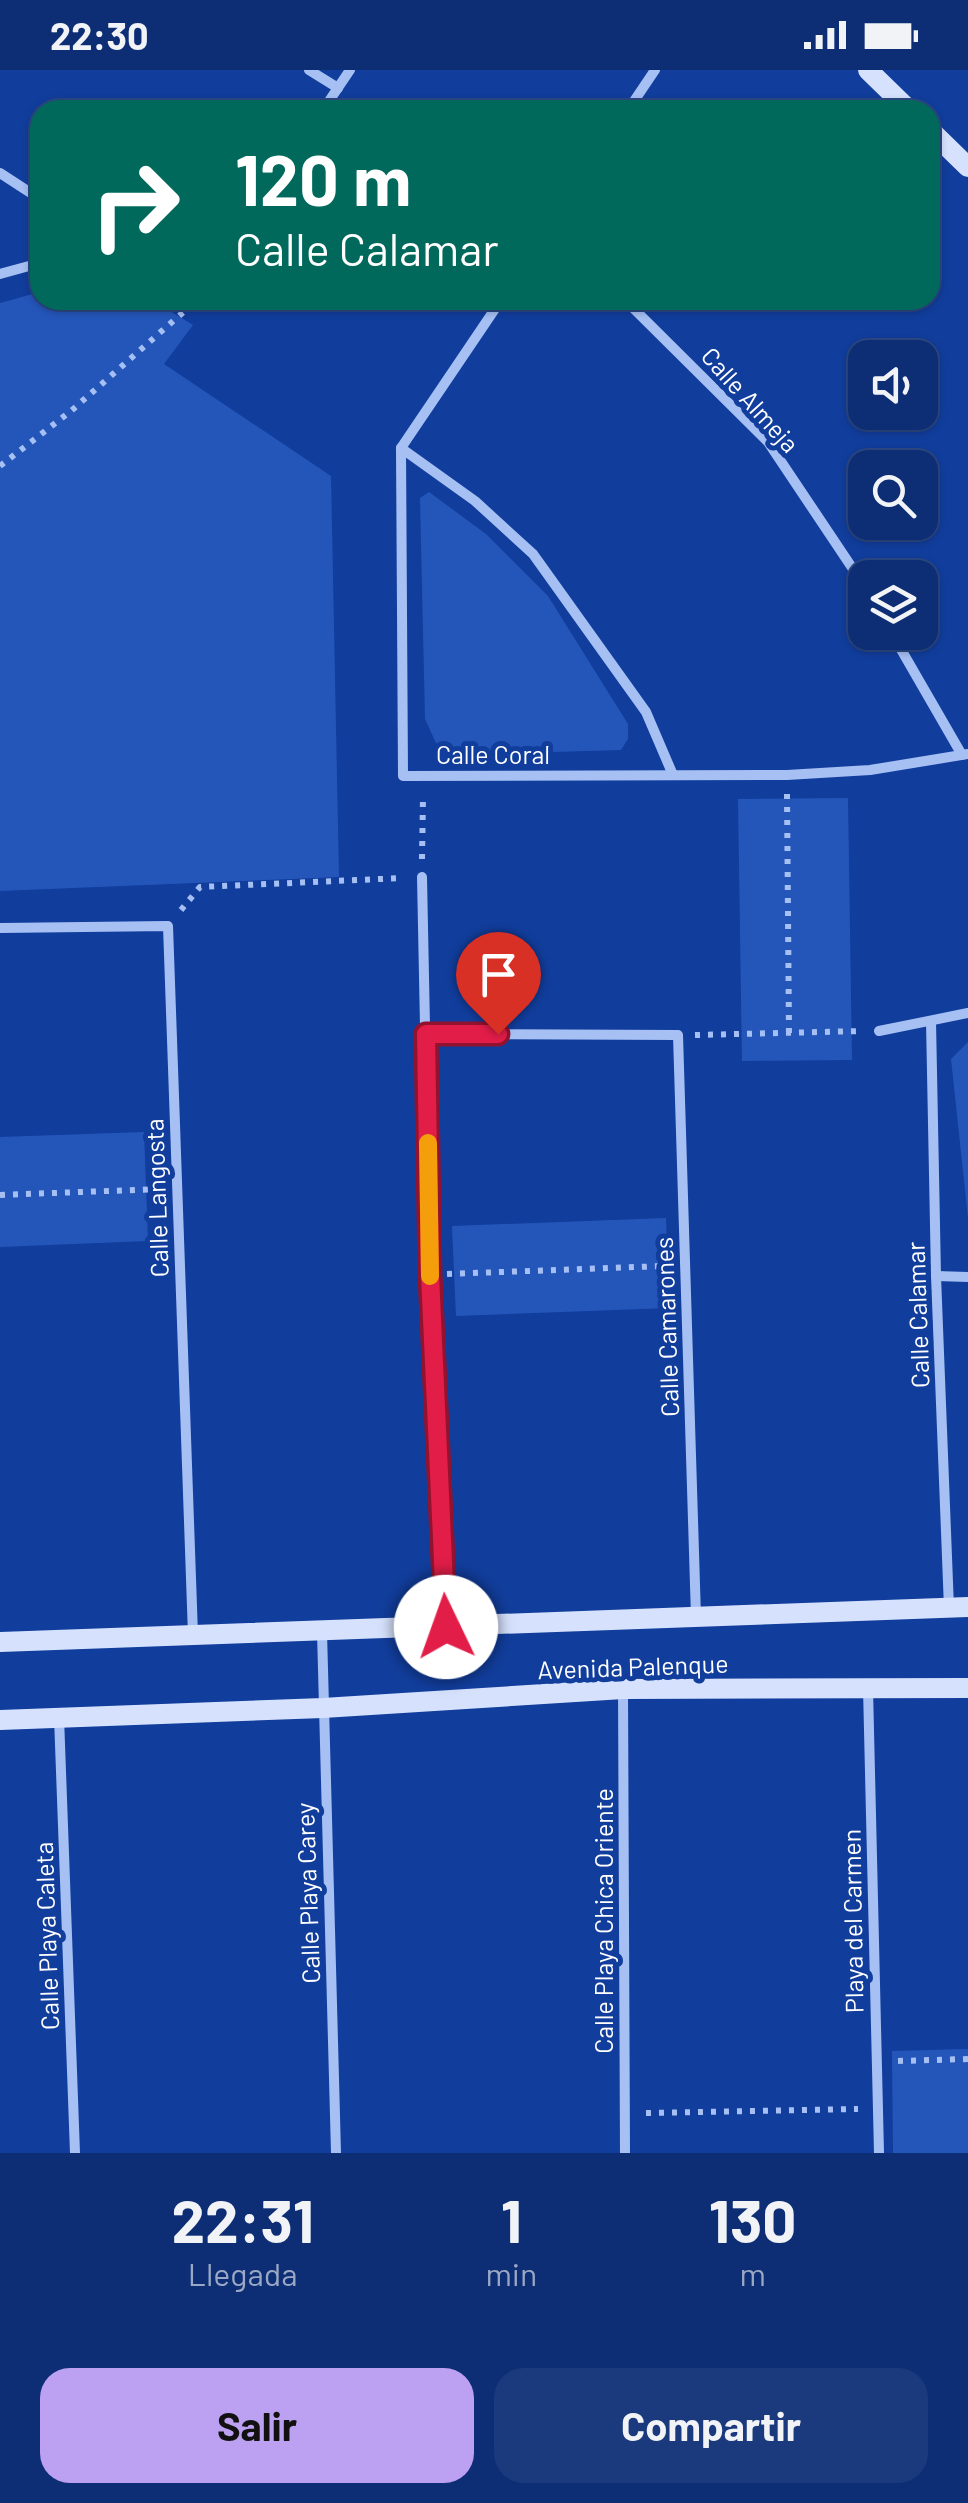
<!DOCTYPE html>
<html lang="es">
<head>
<meta charset="utf-8">
<style>
  body { margin:0; font-family:Barlow,sans-serif; background:#1b3a7d; color:#f1f3f6; height:100vh; display:flex; flex-direction:column; font-size:38px; white-space:nowrap }
  * { box-sizing:border-box; margin:0 }
  p { font-size:32px; color:#9aa8c5 }
  .icon { flex:none; width:55px; height:55px; fill:none; stroke:currentColor; stroke-width:2; stroke-linecap:round; stroke-linejoin:round }
  .map { position:relative; height:2083px; overflow:hidden }
  .panel { display:flex; flex-direction:column; background:#0d2e75; flex:1 }
  .panel>* { flex:none }
  .guide { position:absolute; left:30px; top:30px; width:910px; height:210px; border-radius:30px; box-shadow:0 2px 8px #0004,0 0 0 2px #2d4a87; background:#00695c; color:#fff; overflow:hidden }
  .tools { position:absolute; left:848px; top:270px; display:grid; gap:20px }
  .tools a { display:grid; place-items:center; width:90px; height:90px; border-radius:20px; background:#0d2e75; box-shadow:0 2px 8px #0004,0 0 0 2px #2d4a87; font-size:50px }
  .pin { position:absolute; display:grid; place-items:center; width:85px; height:85px; color:#fff; margin:-102px -42px; border-radius:50% 50% 50% 0; rotate:-45deg; box-shadow:0 0 10px #0007 }
  .pin .icon { rotate:45deg }
  .me { position:absolute; width:110px; margin:-55px; rotate:357deg; stroke-linejoin:round; filter:drop-shadow(0 0 8px #0008) }
  .turn { display:flex; align-items:center; gap:35px; height:210px; padding:0 40px; font-size:45px }
  .turn .icon { width:130px; height:130px; stroke-width:2.5 }
  .turn b { display:block; font-size:70px; line-height:85px }
  .eta { display:flex; justify-content:space-evenly; align-items:center; height:170px; text-align:center }
  .eta b { font-size:60px; font-weight:700; line-height:70px }
  .cta { display:flex; gap:20px; margin-top:auto; padding:20px 40px }
  .cta a { flex:1; height:115px; border-radius:30px; background:#bca0f2; color:#111; font-size:40px; font-weight:700; line-height:115px; text-align:center }
  .cta a+a { background:#1b3a7d; color:#f1f3f6 }
  .status { display:flex; justify-content:space-between; align-items:center; height:70px; padding:0 50px; background:#0d2e75; direction:ltr }
  .status svg { height:28px; fill:currentColor }
  .map>svg:first-child { display:block }
  .green { fill:#2456ba }
  .lines { fill:none; stroke-linecap:round; stroke-linejoin:round }
  .path { stroke:#a6c0f4; stroke-width:6; stroke-dasharray:5 8; stroke-linecap:butt }
  .street { stroke:#a6c0f4; stroke-width:10 }
  .secondary { stroke:#d6e2fd; stroke-width:20 }
  .route-casing { stroke:#92132f; stroke-width:25 }
  .route { stroke:#e11d48; stroke-width:18 }
  .slow { stroke:#f59e0b; stroke-width:18 }
  .labels { text-anchor:middle; stroke-width:10; stroke-linejoin:round; paint-order:stroke }
  .street-label { font-size:25px; fill:#fff; stroke:#113d9c }
</style>
</head>
<body>
<div class="status"><b>22:30</b><svg viewBox="0 0 49 12"><path d="M0 12V9h3v3zM5 12V6h3v6zM10 12V3h3v9zM15 12V0h3v12zM26 1h20v11H26zM47 4h2v5h-2z"/></svg></div>
<div class="map">
<svg width="968" height="2083" viewBox="0 0 968 2083">
  <rect width="100%" height="100%" fill="#113d9c"/>
  <!-- green -->
  <g class="green">
    <path d="M40 222V230H152L193 255 164 294 331 406 339 807 0 821V233Z"/>
    <path d="M429 422 486 464 548 526 628 654V669L621 680 452 685 436 673 425 649 420 428Z"/>
    <path d="M848 728 852 990 742 991 738 729Z"/>
    <path d="M968 972V1148L951 989Z"/>
    <path d="M144 1062 148 1171 0 1177V1067Z"/>
    <path d="M666 1148 669 1238 456 1246 452 1156Z"/>
    <path d="M968 1979V2083H893L892 1981Z"/>
  </g>
  <g class="lines">
    <!-- path -->
    <g class="path">
      <path d="M0 396 71 341 197 230"/>
      <path d="M787 724 789 963"/>
      <path d="M422 789 423 727"/>
      <path d="M181 840 200 817 403 808"/>
      <path d="M695 965 863 961"/>
      <path d="M0 1125 161 1119"/>
      <path d="M447 1204 664 1196"/>
      <path d="M898 1991 968 1989"/>
      <path d="M646 2043 858 2039"/>
    </g>
    <!-- street -->
    <g class="street">
      <path d="M309 0 338 18"/>
      <path d="M323 40 350 0"/>
      <path d="M628 40 655 0"/>
      <path d="M0 103 40 129"/>
      <path d="M0 204 40 193"/>
      <path d="M501 230 401 378 403 706 787 705 870 700 968 684"/>
      <path d="M625 230 768 372 865 517"/>
      <path d="M401 378 475 431 533 484 646 642 673 705"/>
      <path d="M891 562 962 685"/>
      <path d="M422 807 430 1205 445 1556"/>
      <path d="M0 858 168 856 193 1565"/>
      <path d="M931 951 936 1206 949 1538"/>
      <path d="M879 961 968 943"/>
      <path d="M426 964 678 965 696 1547"/>
      <path d="M936 1206 968 1207"/>
      <path d="M322 1562 336 2083"/>
      <path d="M868 1618 879 2083"/>
      <path d="M623 1619 625 2083"/>
      <path d="M59 1647 75 2083"/>
    </g>
    <!-- secondary -->
    <g class="secondary">
      <path d="M868 0 909 40"/>
      <path d="M930 60 968 97"/>
      <path d="M0 1572 968 1537"/>
      <path d="M0 1650 323 1638 623 1619 968 1618"/>
    </g>
  </g>
  <g class="lines">
    <!-- route casing -->
    <g class="route-casing">
      <path id="route" d="M446 1557 430 1205 426 964H498"/>
    </g>
    <!-- route -->
    <use href="#route" class="route"/>
    <!-- slow -->
    <path class="slow" d="M428 1073 430 1206"/>
  </g>
  <g class="labels">
    <!-- street labels -->
    <g class="street-label">
      <text transform="translate(750 330) rotate(48)" y="9">Calle Almeja</text>
      <text x="493" y="694">Calle Coral</text>
      <text transform="translate(157 1128) rotate(-92)" y="9">Calle Langosta</text>
      <text transform="translate(918 1245) rotate(-92)" y="9">Calle Calamar</text>
      <text transform="translate(667 1257) rotate(-92)" y="9">Calle Camarones</text>
      <text transform="translate(633 1597) rotate(-2)" y="9">Avenida Palenque</text>
      <text transform="translate(308 1823) rotate(-92)" y="9">Calle Playa Carey</text>
      <text transform="translate(604 1851) rotate(-90)" y="9">Calle Playa Chica Oriente</text>
      <text transform="translate(853 1851) rotate(-91)" y="9">Playa del Carmen</text>
      <text transform="translate(47 1866) rotate(-92)" y="9">Calle Playa Caleta</text>
    </g>
  </g>
</svg>
<div class="tools">
<a><svg class="icon" aria-label="sound" viewBox="0 0 24 24"><path d="M4 9h4l5-4v14l-5-4H4zM17 9q2 3 0 6"/></svg></a>
<a><svg class="icon" aria-label="search" viewBox="0 0 24 24"><circle cx="10" cy="10" r="6"/><path d="M15 15l6 6"/></svg></a>
<a><svg class="icon" aria-label="layers" viewBox="0 0 24 24"><path d="M12 4l9 5-9 5-9-5zM3 14l9 5 9-5"/></svg></a>
</div>
<div class="pin" style="left:498px;top:964px;background:#d93025"><svg class="icon" aria-label="arrive" viewBox="0 0 24 24"><path d="M6 21V4h12l-3 4 3 4H6"/></svg></div>
<svg class="me" style="left:446px;top:1557px" viewBox="-20 -20 40 40"><circle r="19" fill="#fff"/><path d="M0-13L10 11 0 6-10 11z" fill="#e11d48"/></svg>
<div class="guide">
<div class="turn"><svg class="icon" aria-label="right" viewBox="0 0 24 24"><path d="M7 20v-9h11M14 6l5 5-5 5"/></svg><div><b>120 m</b>Calle Calamar</div></div>
</div>
</div>
<section class="panel">
<div class="eta">
<div><b>22:31</b><p>Llegada</p></div>
<div><b>1</b><p>min</p></div>
<div><b>130</b><p>m</p></div>
</div>
<div class="cta"><a>Salir</a><a>Compartir</a></div>
</section>
</body>
</html>
